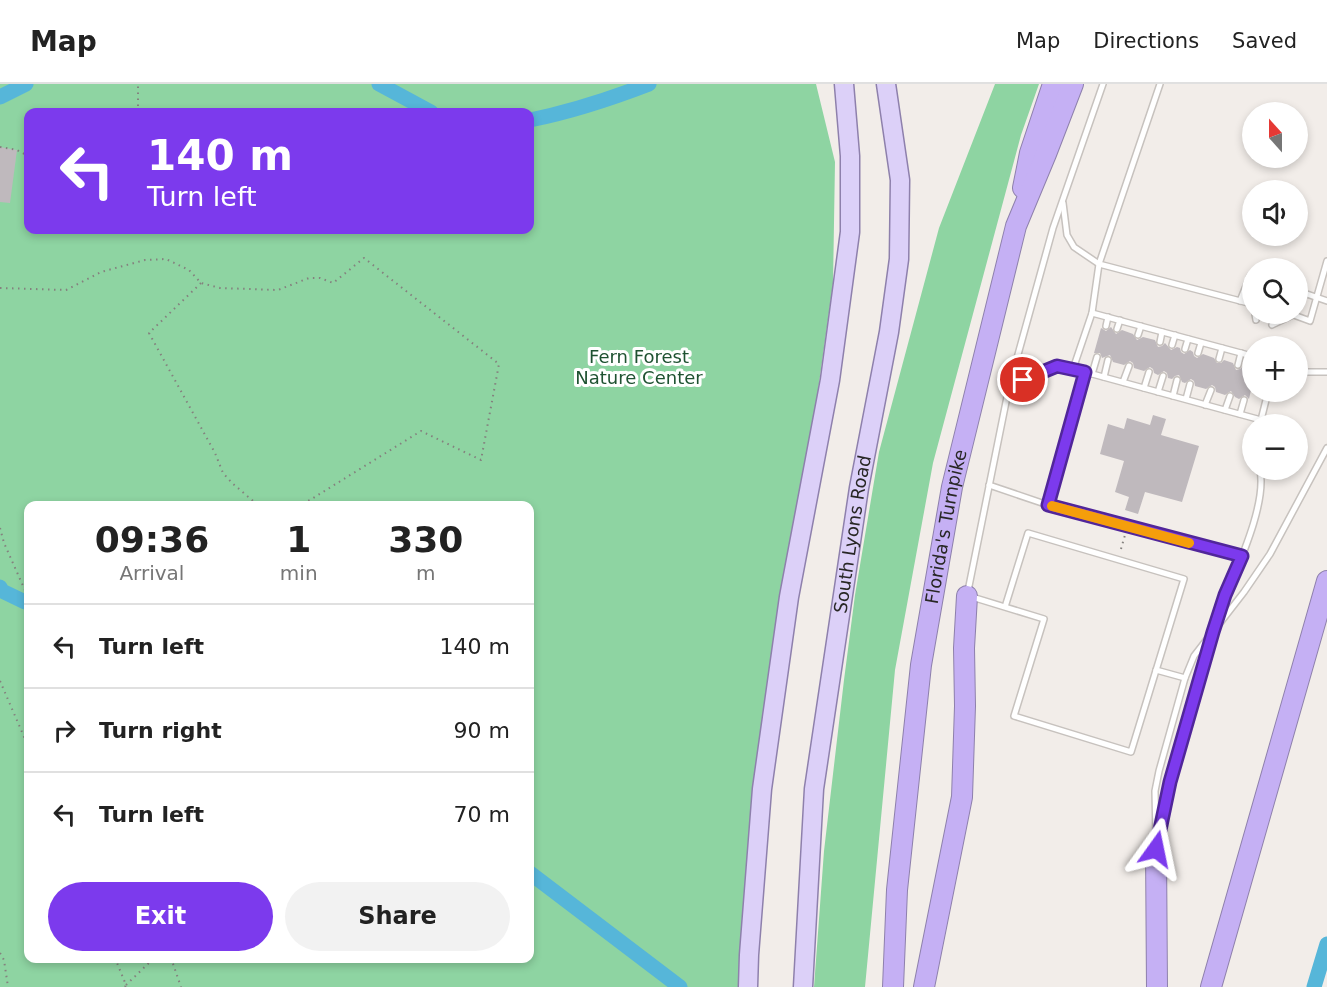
<!DOCTYPE html>
<html lang="en">
<head>
<meta charset="utf-8">
<style>
  body { margin:0; font-family:"DejaVu Sans",sans-serif; background:#f2f2f2; color:#222; height:100vh; display:flex; flex-direction:column; font-size:22px; white-space:nowrap }
  * { box-sizing:border-box; margin:0 }
  p { font-size:20px; color:#767676 }
  .icon { flex:none; width:33px; height:33px; fill:none; stroke:currentColor; stroke-width:2; stroke-linecap:round; stroke-linejoin:round }
  .map { position:relative; flex:1; overflow:hidden }
  .panel { position:absolute; left:24px; top:417px; width:510px; height:462px; display:flex; flex-direction:column; background:#fff; border-radius:12px; box-shadow:0 3px 9px #0003 }
  .panel>* { flex:none }
  .guide { position:absolute; left:24px; top:24px; width:510px; height:126px; border-radius:12px; box-shadow:0 3px 9px #0003; background:#7c3aed; color:#fff; overflow:hidden }
  .needle { width:39px; rotate:339deg }
  .tools { position:absolute; left:1242px; top:18px; display:grid; gap:12px }
  .tools a { display:grid; place-items:center; width:66px; height:66px; border-radius:50%; background:#fff; box-shadow:0 3px 9px #0003; font-size:30px }
  .pin { position:absolute; display:grid; place-items:center; width:51px; height:51px; color:#fff; margin:-26px; border:3px solid #fff; border-radius:50%; box-shadow:0 2px 6px #0007 }
  .me { position:absolute; width:66px; margin:-33px; rotate:12deg; stroke-linejoin:round; filter:drop-shadow(0 0 4px #0008) }
  .turn { display:flex; align-items:center; gap:21px; height:126px; padding:0 24px; font-size:27px }
  .turn .icon { width:78px; height:78px; stroke-width:2.5 }
  .turn b { display:block; font-size:42px; line-height:51px }
  .eta { display:flex; justify-content:space-evenly; align-items:center; height:102px; text-align:center }
  .eta b { font-size:36px; font-weight:800; line-height:42px }
  .action { display:flex; gap:12px; margin-top:auto; padding:12px 24px }
  .action a { flex:1; height:69px; border-radius:36px; background:#7c3aed; color:#fff; font-size:24px; font-weight:800; line-height:69px; text-align:center }
  .action a+a { background:#f2f2f2; color:#222 }
  ul { padding:0; list-style:none }
  li { display:flex; align-items:center; gap:18px; height:84px; padding:0 24px; border-top:2px solid #e0e0e0 }
  li div { flex:1 }
  li b { display:block; font-size:22px }
  li em { font-style:normal }
  header { display:flex; align-items:center; gap:36px; box-sizing:border-box; height:84px; padding:0 30px; background:#fff; border-bottom:2px solid #e0e0e0 }
  header strong { font-size:28px }
  nav { display:flex; gap:33px; margin-inline-start:auto; font-size:21px }
  .map>svg:first-child { display:block }
  .green { fill:#8ed4a2; fill-rule:evenodd }
  .lines { fill:none; stroke-linecap:round; stroke-linejoin:round }
  .canal { stroke:#56b6d9; stroke-width:15 }
  .building { fill:#bfb9bd }
  .lane-casing { stroke:#c7c2be; stroke-width:8 }
  .primary-casing { stroke:#8e80ac; stroke-width:21 }
  .highway-casing { stroke:#8e80ac; stroke-width:22 }
  .path { stroke:#84817e; stroke-width:2; stroke-dasharray:1.5 4.5; stroke-linecap:butt }
  .lane { stroke:#fff; stroke-width:5 }
  .primary { stroke:#dcd0f8; stroke-width:18 }
  .highway { stroke:#c5b0f4; stroke-width:20 }
  .route-casing { stroke:#51269a; stroke-width:15 }
  .route { stroke:#7c3aed; stroke-width:10 }
  .slow { stroke:#f59e0b; stroke-width:10 }
  .labels { text-anchor:middle; stroke-width:6; stroke-linejoin:round; paint-order:stroke }
  .park-label { font-size:18px; fill:#1e5231; stroke:#fff }
  .street-label { font-size:18px; fill:#282725; stroke:#fff }
</style>
</head>
<body>
<header>
<strong>Map</strong>
<nav><a>Map</a><a>Directions</a><a>Saved</a></nav>
</header>
<div class="map">
<svg width="1327" height="903" viewBox="0 0 1327 903">
  <rect width="100%" height="100%" fill="#f2ede9"/>
  <!-- green -->
  <g class="green">
    <path d="M0 0H816L835 78 833 200 789 513 747 903H0ZM28 28H530V146H28ZM28 422H530V874H28Z"/>
    <path d="M995 0H1039L1021 51 933 379 895 586 865 903H814L824 767 844 596 855 511 879 368 939 144Z"/>
  </g>
  <g class="lines">
    <!-- canal -->
    <g class="canal">
      <path d="M379 0 431 28"/>
      <path d="M0 13 26 0"/>
      <path d="M530 36C570 28 610 15 649 0"/>
      <path d="M0 503 2 507 25 518"/>
      <path d="M530 789 680 903"/>
      <path d="M1314 903 1327 860"/>
    </g>
  </g>
  <!-- building -->
  <g class="building">
    <path d="M0 63 17 66 10 119 0 118Z"/>
    <path d="M1111 243 1116 250 1122 246 1133 250 1137 256 1143 253 1155 256 1158 263 1162 262 1165 259 1171 266 1177 263 1180 264 1181 268 1184 270 1190 266 1193 268 1194 272 1197 274 1203 270 1214 274 1217 279H1221L1224 276 1233 279 1236 286 1240 285 1243 282 1252 285V302L1249 315 1245 311 1239 315 1235 313 1231 307 1225 311 1216 308 1215 303 1212 301 1206 305 1195 302 1194 297 1191 295 1185 299 1182 298 1179 291 1175 292 1172 295 1168 294 1167 289 1164 287 1158 291 1154 289 1153 285 1150 283 1144 287 1134 284 1133 279 1130 277 1124 281 1113 278 1110 271 1102 274 1100 269H1094L1101 244 1106 247Z"/>
    <path d="M1153 331 1166 335 1161 351 1199 362 1182 418 1145 408 1138 430 1125 426 1129 413 1115 408 1124 377 1100 370 1108 340 1124 345 1127 334 1150 341Z"/>
  </g>
  <g class="lines">
    <!-- lane casing -->
    <g class="lane-casing">
      <g id="lane">
        <path d="M1063 119 1067 151 1074 163 1099 180 1252 220"/>
        <path d="M1298 207 1327 217"/>
        <path d="M1240 217 1250 192 1252 193"/>
        <path d="M1092 229 1252 272"/>
        <path d="M1255 230 1256 236"/>
        <path d="M1291 230 1310 237 1327 177"/>
        <path d="M1273 232 1289 231"/>
        <path d="M1272 241 1293 231"/>
        <path d="M1106 242 1108 233"/>
        <path d="M1117 245 1120 236"/>
        <path d="M1138 251 1141 242"/>
        <path d="M1160 258 1162 248"/>
        <path d="M1172 261 1175 251"/>
        <path d="M1185 265 1188 255"/>
        <path d="M1198 269 1201 259"/>
        <path d="M1219 275 1222 264"/>
        <path d="M1238 281 1241 269"/>
        <path d="M1298 285 1307 288H1327"/>
        <path d="M1085 288 1261 336 1268 308"/>
        <path d="M1092 290 1097 273"/>
        <path d="M1104 293 1108 276"/>
        <path d="M1123 298 1129 282"/>
        <path d="M1009 303 1038 288 1057 282 1073 285"/>
        <path d="M1144 304 1149 288"/>
        <path d="M1158 308 1163 292"/>
        <path d="M1173 312 1177 296"/>
        <path d="M1186 315 1190 300"/>
        <path d="M1205 321 1211 306"/>
        <path d="M1225 326 1230 312"/>
        <path d="M1240 330 1244 316"/>
        <path d="M989 401 1048 421 1242 472"/>
        <path d="M1048 421 1085 288 1073 285 1092 229 1099 180 1160 0"/>
        <path d="M968 507 1009 303 1053 144 1103 0"/>
        <path d="M972 513 1044 535 1014 632 1131 668 1184 495 1028 449 1005 523"/>
        <path d="M1215 542C1228 501 1268 426 1260 386"/>
        <path d="M1156 586 1185 594"/>
        <path d="M1156 755 1155 707 1159 687 1185 594 1194 572 1211 550"/>
        <path d="M1157 761 1170 698 1213 548 1244 508 1270 470 1327 364"/>
      </g>
    </g>
    <!-- primary casing -->
    <g class="primary-casing">
      <g id="primary">
        <path d="M748 903 749 871 762 705 789 513 830 296 850 148V72L844 0"/>
        <path id="s1" d="M803 903 814 705 859 404 889 248 899 175 900 96 886 0"/>
      </g>
    </g>
    <!-- highway casing -->
    <g class="highway-casing">
      <g id="highway">
        <path d="M1023 104 1030 69 1053 0"/>
        <path d="M1156 765 1157 903"/>
        <path id="s2" d="M893 903 897 806 921 581 952 403 1016 142 1046 70 1073 0"/>
        <path d="M924 903 962 713 965 622 964 564 967 512"/>
        <path d="M1211 903 1327 497"/>
      </g>
    </g>
    <!-- path -->
    <g class="path">
      <path d="M138 28V0"/>
      <path d="M0 63 17 66 28 72"/>
      <path d="M201 199 149 249 215 369 223 389 232 399 259 422"/>
      <path d="M0 204 66 206 101 188 145 176 166 175 189 186 201 199 220 204 278 206 309 194H320L333 199 364 174 499 280 481 376 421 347 310 416 292 422"/>
      <path d="M0 444 4 459 28 513"/>
      <path d="M1121 465 1125 451"/>
      <path d="M0 597 28 662"/>
      <path d="M0 869 4 876 8 903"/>
      <path d="M115 874 126 901 125 903"/>
      <path d="M171 874 181 903"/>
      <path d="M126 901 154 874"/>
    </g>
    <!-- lane -->
    <use href="#lane" class="lane"/>
    <!-- primary -->
    <use href="#primary" class="primary"/>
    <!-- highway -->
    <use href="#highway" class="highway"/>
  </g>
  <g class="lines">
    <!-- route casing -->
    <g class="route-casing">
      <path id="route" d="M1023 296 1057 282 1085 288 1048 421 1242 472 1225 511 1213 548 1170 698 1156 765"/>
    </g>
    <!-- route -->
    <use href="#route" class="route"/>
    <!-- slow -->
    <path class="slow" d="M1052 422 1189 459"/>
  </g>
  <g class="labels">
    <!-- park labels -->
    <g class="park-label">
      <text x="639" y="279">Fern Forest<tspan x="639" dy="21">Nature Center</tspan></text>
    </g>
    <!-- street labels -->
    <g class="street-label">
      <text dy="6" stroke="none"><textPath href="#s2" startOffset="464">Florida's Turnpike</textPath></text>
      <text dy="6" stroke="none"><textPath href="#s1" startOffset="456">South Lyons Road</textPath></text>
    </g>
  </g>
</svg>
<div class="tools">
<a><svg class="needle" viewBox="-14 -14 28 28"><path d="M0-13l5 13h-10z" fill="#e53935"/><path d="M0 13l5-13h-10z" fill="#767676"/></svg></a>
<a><svg class="icon" aria-label="sound" viewBox="0 0 24 24"><path d="M4 9h4l5-4v14l-5-4H4zM17 9q2 3 0 6"/></svg></a>
<a><svg class="icon" aria-label="search" viewBox="0 0 24 24"><circle cx="10" cy="10" r="6"/><path d="M15 15l6 6"/></svg></a>
<a>+</a>
<a>−</a>
</div>
<div class="pin" style="left:1023px;top:296px;background:#d93025"><svg class="icon" aria-label="arrive" viewBox="0 0 24 24"><path d="M6 21V4h12l-3 4 3 4H6"/></svg></div>
<svg class="me" style="left:1156px;top:765px" viewBox="-20 -20 40 40"><path d="M0-17L14 15 0 8-14 15z" fill="#7c3aed" stroke="#fff" stroke-width="4"/></svg>
<div class="guide">
<div class="turn"><svg class="icon" aria-label="left" viewBox="0 0 24 24"><path d="M17 20v-9H6M10 6l-5 5 5 5"/></svg><div><b>140 m</b>Turn left</div></div>
</div>
<section class="panel">
<div class="eta">
<div><b>09:36</b><p>Arrival</p></div>
<div><b>1</b><p>min</p></div>
<div><b>330</b><p>m</p></div>
</div>
<ul>
<li><svg class="icon" aria-label="left" viewBox="0 0 24 24"><path d="M17 20v-9H6M10 6l-5 5 5 5"/></svg><div><b>Turn left</b></div><em>140 m</em></li>
<li><svg class="icon" aria-label="right" viewBox="0 0 24 24"><path d="M7 20v-9h11M14 6l5 5-5 5"/></svg><div><b>Turn right</b></div><em>90 m</em></li>
<li><svg class="icon" aria-label="left" viewBox="0 0 24 24"><path d="M17 20v-9H6M10 6l-5 5 5 5"/></svg><div><b>Turn left</b></div><em>70 m</em></li>
</ul>
<div class="action"><a>Exit</a><a>Share</a></div>
</section>
</div>
</body>
</html>
